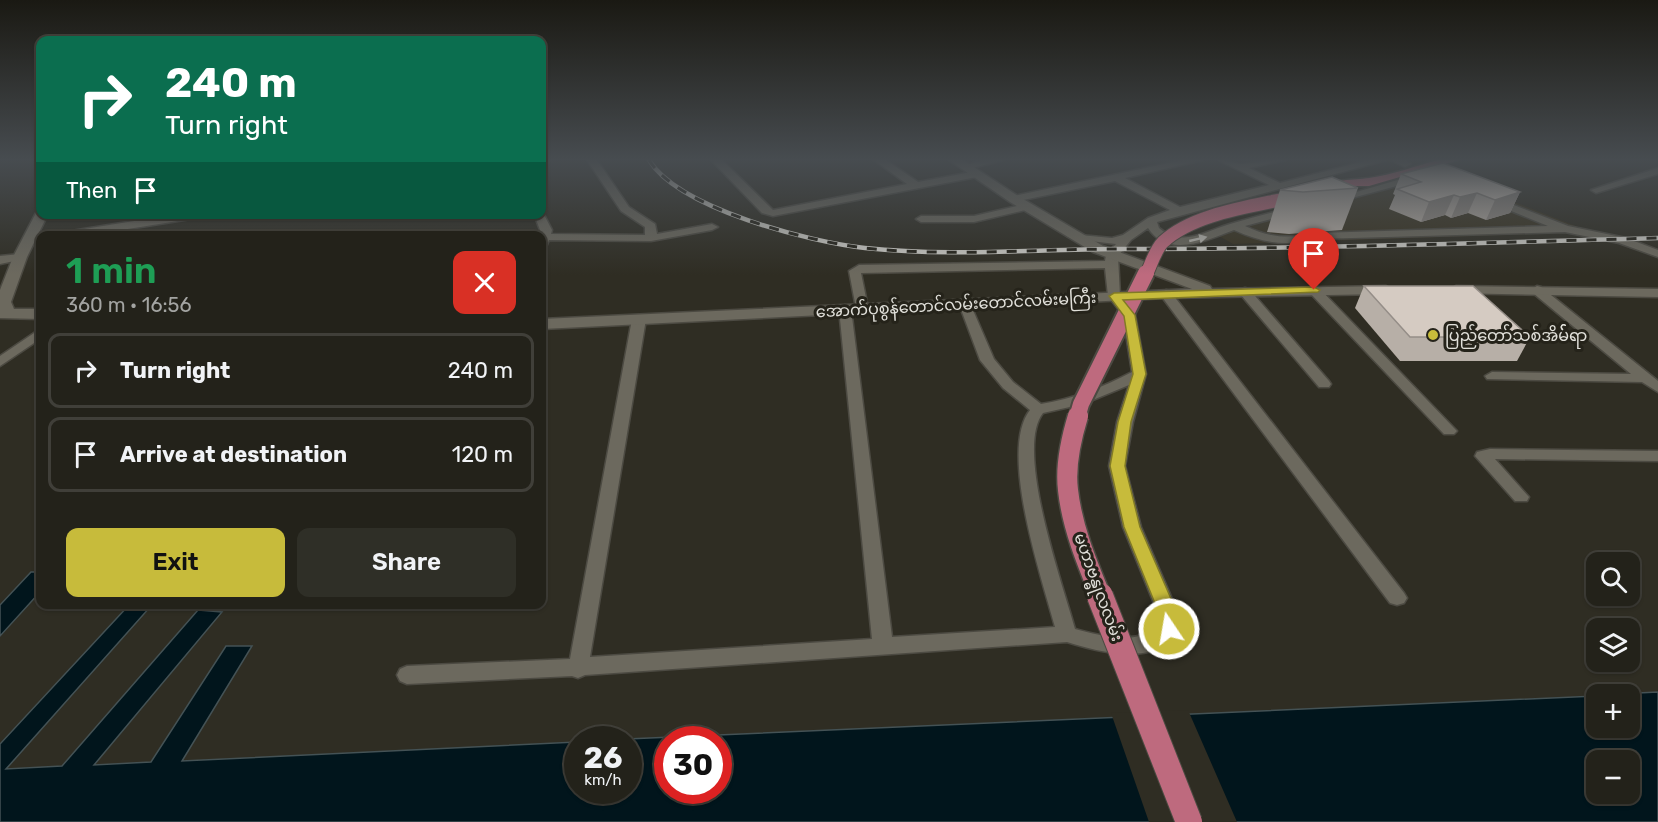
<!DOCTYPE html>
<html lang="en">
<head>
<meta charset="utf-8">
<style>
  body { margin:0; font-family:Rubik,"Noto Sans Myanmar",sans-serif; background:#2f2f27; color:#f1f3f6; height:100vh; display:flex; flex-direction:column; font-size:22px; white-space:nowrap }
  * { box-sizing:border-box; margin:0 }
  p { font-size:20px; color:#a3a4a2 }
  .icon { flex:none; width:33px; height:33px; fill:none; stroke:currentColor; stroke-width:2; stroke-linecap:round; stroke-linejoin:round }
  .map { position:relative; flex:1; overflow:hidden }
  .side { position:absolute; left:36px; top:231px; width:510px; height:378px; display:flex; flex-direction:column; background:#23221a; border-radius:12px; box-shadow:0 2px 4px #0004,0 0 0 2px #403f39 }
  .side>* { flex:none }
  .banner { position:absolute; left:36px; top:36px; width:510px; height:183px; border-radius:12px; box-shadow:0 2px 4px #0004,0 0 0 2px #403f39; background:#0b6e4f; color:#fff; overflow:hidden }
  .fabs { position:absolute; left:1586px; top:552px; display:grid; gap:12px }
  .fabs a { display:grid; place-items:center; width:54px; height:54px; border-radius:12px; background:#23221a; box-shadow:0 2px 4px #0004,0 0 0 2px #403f39; font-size:30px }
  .speed { position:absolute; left:564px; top:726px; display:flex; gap:12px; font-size:30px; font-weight:700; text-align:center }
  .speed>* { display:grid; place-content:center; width:78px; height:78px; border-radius:50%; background:#23221a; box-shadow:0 2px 4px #0004,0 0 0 2px #403f39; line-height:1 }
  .speed small { font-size:15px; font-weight:400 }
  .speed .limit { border:9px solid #d22; background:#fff; color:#111 }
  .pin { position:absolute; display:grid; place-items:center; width:51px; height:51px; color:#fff; margin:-62px -26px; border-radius:50% 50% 50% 0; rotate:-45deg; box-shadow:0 0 6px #0007 }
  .pin .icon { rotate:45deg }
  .me { position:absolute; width:66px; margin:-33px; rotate:348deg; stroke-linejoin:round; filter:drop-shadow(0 0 4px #0008) }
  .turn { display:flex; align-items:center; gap:21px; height:126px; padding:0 30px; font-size:27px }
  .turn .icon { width:78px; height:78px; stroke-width:2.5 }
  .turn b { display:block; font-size:42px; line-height:51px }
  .then { display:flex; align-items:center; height:57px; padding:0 30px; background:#0003; gap:12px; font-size:22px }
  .round { display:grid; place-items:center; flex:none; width:63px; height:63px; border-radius:12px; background:#2f2f27 }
  .headline { display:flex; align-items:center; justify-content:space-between; height:102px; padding:0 30px }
  h1 { font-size:36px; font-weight:600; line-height:45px; color:#1e9e55 }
  .button { display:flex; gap:12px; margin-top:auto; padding:12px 30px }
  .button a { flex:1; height:69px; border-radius:12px; background:#c7bb3b; color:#111; font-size:24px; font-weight:600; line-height:69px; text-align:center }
  .button a+a { background:#2f2f27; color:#f1f3f6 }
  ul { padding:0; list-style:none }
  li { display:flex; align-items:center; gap:18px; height:75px; margin:0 12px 9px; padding:0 18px; border:3px solid #403f39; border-radius:12px }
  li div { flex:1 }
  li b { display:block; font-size:22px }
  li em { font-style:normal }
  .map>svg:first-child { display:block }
  .commercial { fill:#3a3422 }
  .water { fill:#01151c; stroke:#445255; stroke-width:1.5; fill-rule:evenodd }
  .pier { fill:#2f2d23 }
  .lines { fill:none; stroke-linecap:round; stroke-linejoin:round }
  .street-casing { stroke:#4c4a42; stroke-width:3 }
  .secondary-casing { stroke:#4c4a42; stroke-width:3 }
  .primary-casing { stroke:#4c4a42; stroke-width:3 }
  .street { fill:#6c695e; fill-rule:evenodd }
  .secondary { fill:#6c695e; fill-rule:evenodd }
  .primary { fill:#be6a7e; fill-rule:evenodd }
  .rail-casing { stroke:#cecdc7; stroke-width:4.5 }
  .rail { stroke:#25231a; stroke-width:3; stroke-dasharray:10; stroke-linecap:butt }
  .primary-bridge-far3-casing { stroke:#4c4a42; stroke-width:15; stroke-linecap:butt }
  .primary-bridge-far2-casing { stroke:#4c4a42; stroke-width:20; stroke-linecap:butt }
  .primary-bridge-far1-casing { stroke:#4c4a42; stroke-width:23; stroke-linecap:butt }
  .primary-bridge-casing { stroke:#4c4a42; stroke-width:28; stroke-linecap:butt }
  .primary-bridge-far3 { stroke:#be6a7e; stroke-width:13 }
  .primary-bridge-far2 { stroke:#be6a7e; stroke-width:16 }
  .primary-bridge-far1 { stroke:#be6a7e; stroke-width:20 }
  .primary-bridge { stroke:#be6a7e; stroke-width:26 }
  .wall { fill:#b7afa7 }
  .shaded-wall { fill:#958e88 }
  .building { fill:#d5cbc2; stroke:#958e88; stroke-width:1.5 }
  .oneway { fill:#b8b6af }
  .route { fill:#c7bb3b; stroke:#817a26; stroke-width:1.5 }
  .poi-dot { fill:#c7bb3b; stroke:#25231a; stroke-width:2 }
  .labels { text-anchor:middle; stroke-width:6; stroke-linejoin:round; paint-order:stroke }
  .street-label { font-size:16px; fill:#e1e0da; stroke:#25231a }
  .poi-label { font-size:16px; fill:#e1e0da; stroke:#25231a; text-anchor:start }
</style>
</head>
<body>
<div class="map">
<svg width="1658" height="822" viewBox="0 0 1658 822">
  <rect width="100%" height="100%" fill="#2f2d23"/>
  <!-- commercial -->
  <path class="commercial" d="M1440 173 1591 232 1233 244 1219 236 1233 230Z"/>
  <!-- water -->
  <g class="water">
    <path d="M31 572H40V592L0 636V605Z"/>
    <path d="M129 605 151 606 6 769 62 766 198 610 222 612 94 765 151 762 226 646H252L182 761 577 742 578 790H628L627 739 1596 696V728H1629V694H1618L1658 692V822H0V744ZM668 740H718V790H668ZM1596 760H1629V794H1596Z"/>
  </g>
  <!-- pier -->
  <path class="pier" d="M1188 710 1237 822H1149L1111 713Z"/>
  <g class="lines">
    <!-- street casing -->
    <g class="street-casing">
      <g id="street">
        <path d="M542 160H550L542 164Z"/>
        <path d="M587 160H597L629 207 655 224 657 234 712 224 718 227 712 230 651 241 549 240 546 247 542 248V236H539L540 230 534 214H542V211L552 230 551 234 645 235V227L621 211Z"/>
        <path d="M711 160H722L773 210 907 184 874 160H886L918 182 977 171 982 174 977 177 773 216 762 213Z"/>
        <path d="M983 160H1003L965 170 960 167Z"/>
        <path d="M1183 160H1203L1125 178 1180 207 1269 185 1218 160C1227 160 1235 164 1242 164 1256 163 1271 160 1286 160L1249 168 1280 183 1369 160H1387L1157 222 1159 228C1183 248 1205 231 1230 224 1250 218 1270 213 1290 208L1295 211 1294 213 1245 226C1270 238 1290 239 1317 233L1548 226 1489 202 1488 200 1493 197 1568 226 1626 238 1658 250V257L1619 243 1565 232 1317 239C1286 247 1263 243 1234 230 1208 240 1168 259 1148 228L1131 240 1118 256 1120 296 1135 315 1146 374 1133 422 1125 466 1141 527 1173 601 1179 629C1159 668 1099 652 1067 642L585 675 578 678 572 676 407 684 400 681 397 675 400 669 407 666 570 659 632 319 639 315 646 319 590 657 872 639 839 309 845 305 851 309 892 637 1055 627C1042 579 998 450 1030 410L1003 388 980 360 959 304 965 300 969 301 994 359 1013 382 1041 404C1073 399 1103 387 1132 372L1123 315 1108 296 1105 268 861 273 868 308 862 312 856 308 849 271 859 265 1105 261 1106 255 1116 244 1073 239 1067 236 1069 234 1112 238 1123 235 1148 218 1170 210 1115 181 1014 202 1009 199 1014 196ZM1129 385 1117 422 1109 466 1123 527 1153 601 1159 626C1136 646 1102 636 1075 629 1063 585 1014 449 1043 413L1083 404Z"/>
        <path d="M1658 168V174L1596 193 1591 190Z"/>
        <path d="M1415 175 1419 176V180L1337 202 1332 199Z"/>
        <path d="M1026 204 1030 205V209L974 222H921L916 219 921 216H974Z"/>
        <path d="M178 214H208L203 217 84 236H54L59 233Z"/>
        <path d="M20 254 26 257 24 259 0 264V256Z"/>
        <path d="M1314 286 1318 287 1454 428 1457 431 1454 434H1444L1310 293 1308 290Z"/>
        <path d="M1537 286 1541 287 1658 381V392L1642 382 1487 379 1485 376 1492 372 1631 374 1533 293 1531 290Z"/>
        <path d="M1245 288 1249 289 1329 381 1331 384 1329 387H1319L1241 295 1239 292 1241 289Z"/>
        <path d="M1166 290 1170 291 1404 593 1407 598 1404 603 1397 605 1390 603 1162 297 1160 294Z"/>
        <path d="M40 329V339L0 366V356Z"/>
        <path d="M1490 449 1658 451V461L1495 459 1529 497 1527 501H1515L1475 456 1477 452Z"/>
      </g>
    </g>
    <!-- secondary casing -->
    <g class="secondary-casing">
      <g id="secondary">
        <path d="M949 160H963L1018 196 1103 246 1210 286 1212 289 1386 286 1393 290 1386 294 1166 298 542 329V319L1192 289 1093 252 1010 202Z"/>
        <path d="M1390 160H1406L1411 164 1405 167Z"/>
        <path d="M37 211H40V214H48L27 257 11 302 14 309H40V319L0 318V290L13 257Z"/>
        <path d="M1456 286 1658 289V297L1451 293 1449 290Z"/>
      </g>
    </g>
    <!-- primary casing -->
    <g class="primary-casing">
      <path id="primary" d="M1438 160H1458L1369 186H1355L1326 193 1320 189C1331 179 1354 180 1369 178 1392 175 1415 166 1438 160Z"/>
    </g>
    <!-- street -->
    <use href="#street" class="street"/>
    <!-- secondary -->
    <use href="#secondary" class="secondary"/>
    <!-- primary -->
    <use href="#primary" class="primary"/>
    <!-- rail casing -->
    <g class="rail-casing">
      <path id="rail" d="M649 160C679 209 810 242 865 248 949 257 1035 249 1119 249 1299 249 1478 243 1658 238"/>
    </g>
    <!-- rail -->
    <use href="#rail" class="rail"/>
    <!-- primary-bridge-far3 casing -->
    <g class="primary-bridge-far3-casing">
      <path id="primary-bridge-far3" d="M1146 275C1151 265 1155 250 1163 242 1195 212 1257 206 1298 196"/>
    </g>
    <!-- primary-bridge-far2 casing -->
    <g class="primary-bridge-far2-casing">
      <path id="primary-bridge-far2" d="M1077 418 1081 404 1146 273"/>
    </g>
    <!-- primary-bridge-far1 casing -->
    <g class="primary-bridge-far1-casing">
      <path id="primary-bridge-far1" d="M1078 416C1071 439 1065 466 1068 490 1072 527 1087 563 1101 597"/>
    </g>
    <!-- primary-bridge casing -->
    <g class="primary-bridge-casing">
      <path id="primary-bridge" d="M1100 596 1189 822"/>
    </g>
    <!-- primary-bridge-far3 -->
    <use href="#primary-bridge-far3" class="primary-bridge-far3"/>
    <!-- primary-bridge-far2 -->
    <use href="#primary-bridge-far2" class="primary-bridge-far2"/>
    <!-- primary-bridge-far1 -->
    <use href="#primary-bridge-far1" class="primary-bridge-far1"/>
    <!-- primary-bridge -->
    <use href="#primary-bridge" class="primary-bridge"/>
  </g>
  <!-- wall -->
  <g class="wall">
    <path d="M1401 174 1520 192 1510 213 1486 220 1468 213 1451 218 1445 215 1421 222 1389 209 1395 195 1393 194Z"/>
    <path d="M1358 188 1342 230 1289 234 1267 232 1280 190Z"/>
    <path d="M1364 286 1530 337 1517 361H1400L1355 308Z"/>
  </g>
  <!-- shaded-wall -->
  <g class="shaded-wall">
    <path d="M1520 192 1510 213 1486 220 1495 200Z"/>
    <path d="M1477 193 1468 213 1451 218 1460 197Z"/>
    <path d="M1454 195 1445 215 1421 222 1429 202Z"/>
  </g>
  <!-- building -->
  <g class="building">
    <path d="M1443 163 1520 192 1495 200 1477 193 1460 197 1454 195 1429 202 1397 189 1421 182 1401 174Z"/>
    <path d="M1332 177 1358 188 1303 192 1280 190Z"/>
    <path d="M1364 286H1473L1530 337H1410Z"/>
  </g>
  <!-- one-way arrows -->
  <defs><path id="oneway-solid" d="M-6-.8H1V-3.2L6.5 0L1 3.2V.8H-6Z" transform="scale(1.5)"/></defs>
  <use class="oneway" href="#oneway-solid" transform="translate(1198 239) rotate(-13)"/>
  <!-- sky -->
  <linearGradient id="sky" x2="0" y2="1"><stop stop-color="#1a1913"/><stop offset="0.58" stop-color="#474c50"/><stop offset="1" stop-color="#474c50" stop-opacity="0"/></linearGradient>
  <rect width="1658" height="275" fill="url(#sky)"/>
  <!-- route -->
  <path class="route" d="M1314 287 1320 290 1318 292 1123 300 1135 315 1146 374 1131 422 1125 466 1140 527 1172 601 1178 629 1175 634 1169 636 1163 634 1154 601 1124 527 1110 466 1118 422 1133 374 1124 316 1109 296 1114 293Z"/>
  <!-- markers -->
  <circle class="poi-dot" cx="1433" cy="335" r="6"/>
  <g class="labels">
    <!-- street labels -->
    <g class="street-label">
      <text transform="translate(956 304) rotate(-3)" y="6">အောက်ပုစွန်တောင်လမ်းတောင်လမ်းမကြီး</text>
      <text transform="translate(1099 587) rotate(70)" y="6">မဟာဗန္ဓုလလမ်း</text>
    </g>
    <!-- poi labels -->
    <g class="poi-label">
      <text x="1445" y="341">ပြည်တော်သစ်အိမ််ရာ</text>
    </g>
  </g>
</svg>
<div class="fabs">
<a><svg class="icon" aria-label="search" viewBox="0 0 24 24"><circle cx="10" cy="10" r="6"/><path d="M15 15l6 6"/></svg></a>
<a><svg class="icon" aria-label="layers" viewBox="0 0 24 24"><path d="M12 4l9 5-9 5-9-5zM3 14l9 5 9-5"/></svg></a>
<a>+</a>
<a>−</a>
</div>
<div class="speed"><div>26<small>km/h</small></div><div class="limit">30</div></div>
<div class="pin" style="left:1314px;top:290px;background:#d93025"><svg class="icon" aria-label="arrive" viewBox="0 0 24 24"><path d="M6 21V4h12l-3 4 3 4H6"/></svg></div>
<svg class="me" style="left:1169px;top:629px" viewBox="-20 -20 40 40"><circle r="17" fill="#c7bb3b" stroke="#fff" stroke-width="3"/><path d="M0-11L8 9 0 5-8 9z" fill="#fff"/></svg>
<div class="banner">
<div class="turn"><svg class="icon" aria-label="right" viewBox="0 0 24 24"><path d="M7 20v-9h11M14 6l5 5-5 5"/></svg><div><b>240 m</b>Turn right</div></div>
<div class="then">Then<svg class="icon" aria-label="arrive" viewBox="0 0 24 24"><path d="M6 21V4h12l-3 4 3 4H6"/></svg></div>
</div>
<section class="side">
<div class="headline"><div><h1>1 min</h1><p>360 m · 16:56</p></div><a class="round" style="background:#d93025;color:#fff"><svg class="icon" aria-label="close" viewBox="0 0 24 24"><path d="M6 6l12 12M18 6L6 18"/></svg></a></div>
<ul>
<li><svg class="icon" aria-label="right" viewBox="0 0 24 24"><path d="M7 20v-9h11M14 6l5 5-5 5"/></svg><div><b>Turn right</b></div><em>240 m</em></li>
<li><svg class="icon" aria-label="arrive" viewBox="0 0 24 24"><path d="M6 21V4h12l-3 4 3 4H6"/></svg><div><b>Arrive at destination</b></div><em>120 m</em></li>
</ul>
<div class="button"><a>Exit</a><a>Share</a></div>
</section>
</div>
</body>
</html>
